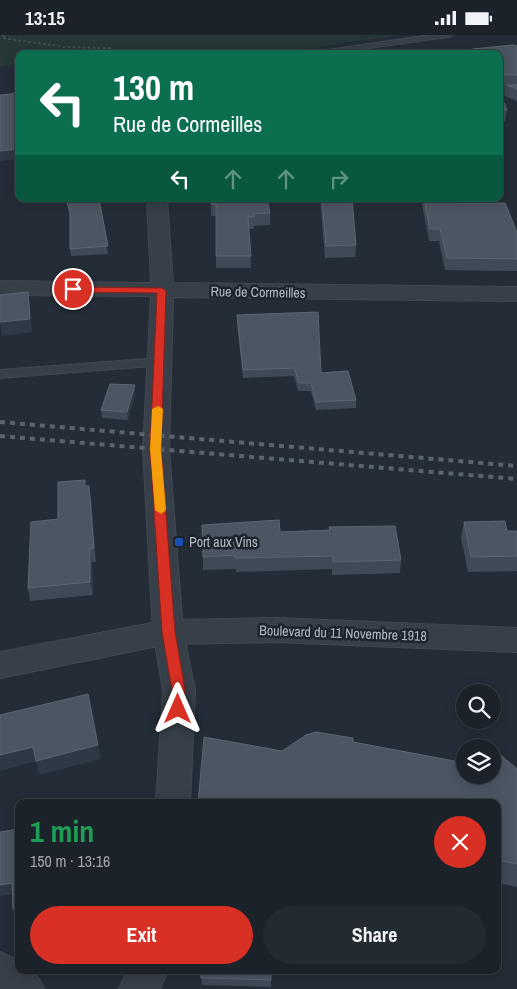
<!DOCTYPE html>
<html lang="en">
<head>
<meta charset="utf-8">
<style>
  body { margin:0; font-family:"Archivo Narrow",sans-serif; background:#242a31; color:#f1f3f6; height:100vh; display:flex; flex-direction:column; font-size:19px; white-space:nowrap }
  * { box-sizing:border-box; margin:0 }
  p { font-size:16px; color:#a0a4a8 }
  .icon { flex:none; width:28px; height:28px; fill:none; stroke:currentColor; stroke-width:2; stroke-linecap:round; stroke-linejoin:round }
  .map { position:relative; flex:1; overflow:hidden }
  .sheet { position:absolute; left:15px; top:764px; width:486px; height:175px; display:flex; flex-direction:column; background:#1b2229; border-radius:10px; box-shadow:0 2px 12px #0003,0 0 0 1px #393f46 }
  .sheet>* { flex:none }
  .top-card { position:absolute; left:15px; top:15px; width:488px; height:152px; border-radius:10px; box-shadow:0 2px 12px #0003,0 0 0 1px #393f46; background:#0b6e4f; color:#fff; overflow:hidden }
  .controls { position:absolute; left:456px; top:649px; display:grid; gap:10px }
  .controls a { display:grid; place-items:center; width:45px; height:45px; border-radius:50%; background:#1b2229; box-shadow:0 2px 12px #0003,0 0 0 1px #393f46; font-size:25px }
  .pin { position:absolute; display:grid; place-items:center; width:42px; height:42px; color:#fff; margin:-21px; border:2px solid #fff; border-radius:50%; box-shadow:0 1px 5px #0007 }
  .me { position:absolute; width:55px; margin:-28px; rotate:0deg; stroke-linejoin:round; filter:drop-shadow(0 0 4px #0008) }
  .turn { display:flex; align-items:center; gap:18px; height:105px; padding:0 15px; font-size:22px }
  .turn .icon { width:65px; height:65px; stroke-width:2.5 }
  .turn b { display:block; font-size:35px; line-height:42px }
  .lanes { display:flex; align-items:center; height:48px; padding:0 15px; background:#0003; justify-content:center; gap:25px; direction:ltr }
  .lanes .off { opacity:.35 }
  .round { display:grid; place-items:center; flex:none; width:52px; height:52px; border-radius:26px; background:#242a31 }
  .overview { display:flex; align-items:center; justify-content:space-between; height:85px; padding:0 15px }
  h1 { font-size:30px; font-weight:800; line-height:38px; color:#1e9e55 }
  .action { display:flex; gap:10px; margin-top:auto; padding:10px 15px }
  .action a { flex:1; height:58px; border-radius:30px; background:#d93025; color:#fff; font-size:20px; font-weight:800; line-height:58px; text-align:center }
  .action a+a { background:#242a31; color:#f1f3f6 }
  .status { display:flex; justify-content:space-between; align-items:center; height:35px; padding:0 25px; background:#1b2229; direction:ltr }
  .status svg { height:14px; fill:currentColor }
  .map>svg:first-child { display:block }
  .green { fill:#263738 }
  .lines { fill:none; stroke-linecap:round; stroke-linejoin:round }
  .service-casing { stroke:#414851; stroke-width:2 }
  .minor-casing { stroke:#414851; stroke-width:2 }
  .tertiary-casing { stroke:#414851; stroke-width:2 }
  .path { stroke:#3f5051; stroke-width:2; stroke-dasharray:2.5 2.5; stroke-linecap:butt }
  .service { fill:#373f48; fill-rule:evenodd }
  .minor { fill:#373f48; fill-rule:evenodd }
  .tertiary { fill:#373f48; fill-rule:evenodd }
  .rail { stroke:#5a636e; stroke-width:4; stroke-dasharray:5 5; stroke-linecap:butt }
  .wall { fill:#404956 }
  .shaded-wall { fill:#2f3945 }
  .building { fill:#4c5662; stroke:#5c6571 }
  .route { fill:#d93025; stroke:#8d1f18 }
  .slow { fill:#f59e0b }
  .transit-dot { fill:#1a4fb4; stroke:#1d242d; stroke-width:2 }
  .labels { text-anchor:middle; stroke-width:5; stroke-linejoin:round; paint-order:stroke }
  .street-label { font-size:14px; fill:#b2bac4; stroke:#1d242d }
  .poi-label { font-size:14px; fill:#b2bac4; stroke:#1d242d; text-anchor:start }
</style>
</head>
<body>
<div class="status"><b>13:15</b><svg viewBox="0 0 49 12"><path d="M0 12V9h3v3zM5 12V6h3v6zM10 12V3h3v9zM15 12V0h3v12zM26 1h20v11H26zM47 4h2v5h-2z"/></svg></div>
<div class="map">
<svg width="517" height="954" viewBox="0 0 517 954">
  <rect width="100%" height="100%" fill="#242d37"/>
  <!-- green -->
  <path class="green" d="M0 0H400L266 19H19V28L0 32Z"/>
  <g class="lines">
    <!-- service casing -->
    <g class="service-casing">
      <g id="service">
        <path d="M430 0H452L448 2 325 19H301Z"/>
        <rect x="499" y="53" width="18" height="6"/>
        <path d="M160 323 164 324 166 327 164 330 0 343V335Z"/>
      </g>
    </g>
    <!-- minor casing -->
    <g class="minor-casing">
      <g id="minor">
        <path d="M147 164H167L173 248 517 252V266L173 262 169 414 183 597 195 655 190 768H156L163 655 153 597 143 414 151 261 0 260V246L151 248Z"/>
        <path d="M0 917 19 926V935C35 935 38 940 44 954H0Z"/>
        <path d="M128 935H168L160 954H119Z"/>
      </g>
    </g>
    <!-- tertiary casing -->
    <g class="tertiary-casing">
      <path id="tertiary" d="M277 583 517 593V617L277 607 168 609 0 643V617L168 585Z"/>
    </g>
    <!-- path -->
    <path class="path" d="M2 0 6 1 2 3 65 12 112 13 83 19"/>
    <!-- service -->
    <use href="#service" class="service"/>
    <!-- minor -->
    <use href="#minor" class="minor"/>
    <!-- tertiary -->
    <use href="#tertiary" class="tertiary"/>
    <!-- rail -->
    <g class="rail">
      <path d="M0 387 517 431"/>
      <path d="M0 401 517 444"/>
    </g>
  </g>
  <!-- wall -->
  <g class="wall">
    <path d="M517 11V66L505 61 506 51H499V19Z"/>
    <path d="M499 55 507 75 505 86H499Z"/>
    <path d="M66 164H99L108 219 71 221 70 214V181Z"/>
    <path d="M211 164 270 178V190L254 191V194H249L251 233H216V181H211Z"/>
    <path d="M320 164H352L356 210 355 222 325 223Z"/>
    <path d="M421 164H462L463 168 517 197V236L445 235 439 206H429Z"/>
    <path d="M237 280 321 338 356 365V373L316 375 311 356H298L294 341 243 343 237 288Z"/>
    <path d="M135 350V358L128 385 102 383 101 375Z"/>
    <path d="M85 451 91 464 96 527H92L93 560 30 566 28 553 58 484Z"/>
    <path d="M464 487 507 496H517V536L468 537 461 502Z"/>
    <path d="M329 492 401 525 400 538 332 540V534L236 537V534L203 535V522L280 497 329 495Z"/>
    <path d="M353 707 465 728 517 734V852L498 848V768L282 716Z"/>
    <path d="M19 794V884L16 885 13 874 12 859 0 861V797Z"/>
    <path d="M271 935V952L202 950 201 943Z"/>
  </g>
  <!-- shaded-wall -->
  <g class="shaded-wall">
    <path d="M19 114V124L0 126V116Z"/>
    <path d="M28 257 30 270 32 297 2 301 0 287Z"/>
    <path d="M135 350V358L128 385 127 377Z"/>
    <path d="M89 451 91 464 96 527 94 513Z"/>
    <path d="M90 514 92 527 93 560 90 547Z"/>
    <path d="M98 710 101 724 39 740 36 726 0 736V720L33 712Z"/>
    <path d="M12 848 15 858 0 861V850Z"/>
  </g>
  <!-- building -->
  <g class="building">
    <path d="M513 10 517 11V40H501L499 47V19H445L473 14Z"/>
    <path d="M416 17 417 19H404Z"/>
    <path d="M507 50H517V54Z"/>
    <path d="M499 55 507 75H499Z"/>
    <path d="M19 58V114L0 116V60H2Z"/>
    <path d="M66 164H99L108 211 70 214V177Z"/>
    <path d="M211 164H267L270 178 254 179V182H248L251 221H216V169H211Z"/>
    <path d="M322 164H352L356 210 326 211Z"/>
    <path d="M424 164H462L463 168H505L517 197V224L447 223 440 194H430Z"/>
    <path d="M28 257 30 284 0 287V260Z"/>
    <path d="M318 277 321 338 348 336 356 365 316 367 311 348H299L294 333 243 335 237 280Z"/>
    <path d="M110 349 135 350 127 377 101 375Z"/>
    <path d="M85 445V451H89L94 513 90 514V547L28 553 31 487 58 484V447Z"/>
    <path d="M279 485 280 497 330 495 329 492 395 491 401 525 333 527V521L235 523V520L203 522 202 490Z"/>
    <path d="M505 486 507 496H517V521L471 522 464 487Z"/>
    <path d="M88 659 98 710 36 726 33 712 0 720V680Z"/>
    <path d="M316 697 353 703V707L465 728V740H492V715L496 716 517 734V829L498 825V768H198L204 702 282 716 306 700Z"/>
    <path d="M19 794V873L13 874 12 848 0 850V797Z"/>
    <path d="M201 935H271V945L201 943Z"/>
  </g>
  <!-- route -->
  <path class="route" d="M70 252 162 253 166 256 161 414 175 597 185 655 183 678H173L171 674 172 655 162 597 150 414 157 258 73 257 69 254Z"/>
  <!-- slow -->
  <path class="slow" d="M158 371 163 374 161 414 166 475 161 479 155 475 150 414 152 374Z"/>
  <!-- markers -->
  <rect class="transit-dot" x="174" y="502" width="10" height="10" rx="2.5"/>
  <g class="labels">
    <!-- street labels -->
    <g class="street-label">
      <text transform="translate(258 257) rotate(1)" y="5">Rue de Cormeilles</text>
      <text transform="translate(343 598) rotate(2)" y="5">Boulevard du 11 Novembre 1918</text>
    </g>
    <!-- poi labels -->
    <g class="poi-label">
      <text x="189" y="512">Port aux Vins</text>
    </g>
  </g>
</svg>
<div class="controls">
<a><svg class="icon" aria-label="search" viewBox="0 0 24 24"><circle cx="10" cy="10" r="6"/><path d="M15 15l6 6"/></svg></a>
<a><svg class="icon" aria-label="layers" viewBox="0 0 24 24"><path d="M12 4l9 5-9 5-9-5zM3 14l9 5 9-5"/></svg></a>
</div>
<div class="pin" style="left:73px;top:254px;background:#d93025"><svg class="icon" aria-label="arrive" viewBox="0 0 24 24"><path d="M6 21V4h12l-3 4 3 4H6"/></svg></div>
<svg class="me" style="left:178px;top:674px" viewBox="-20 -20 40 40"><path d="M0-17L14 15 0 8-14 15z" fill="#d93025" stroke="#fff" stroke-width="4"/></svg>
<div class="top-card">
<div class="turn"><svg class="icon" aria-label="left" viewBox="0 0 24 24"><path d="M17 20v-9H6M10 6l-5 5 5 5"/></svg><div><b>130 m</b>Rue de Cormeilles</div></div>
<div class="lanes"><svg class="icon" aria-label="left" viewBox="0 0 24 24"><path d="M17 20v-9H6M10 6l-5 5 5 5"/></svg><svg class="icon off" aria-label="ahead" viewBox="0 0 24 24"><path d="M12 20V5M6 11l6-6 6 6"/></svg><svg class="icon off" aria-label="ahead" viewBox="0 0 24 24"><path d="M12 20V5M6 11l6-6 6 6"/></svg><svg class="icon off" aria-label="right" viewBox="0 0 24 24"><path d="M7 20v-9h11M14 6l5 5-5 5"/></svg></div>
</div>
<section class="sheet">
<div class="overview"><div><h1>1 min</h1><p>150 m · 13:16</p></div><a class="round" style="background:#d93025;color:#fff"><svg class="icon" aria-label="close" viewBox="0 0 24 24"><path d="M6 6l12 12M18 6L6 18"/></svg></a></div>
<div class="action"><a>Exit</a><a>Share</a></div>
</section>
</div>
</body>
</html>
